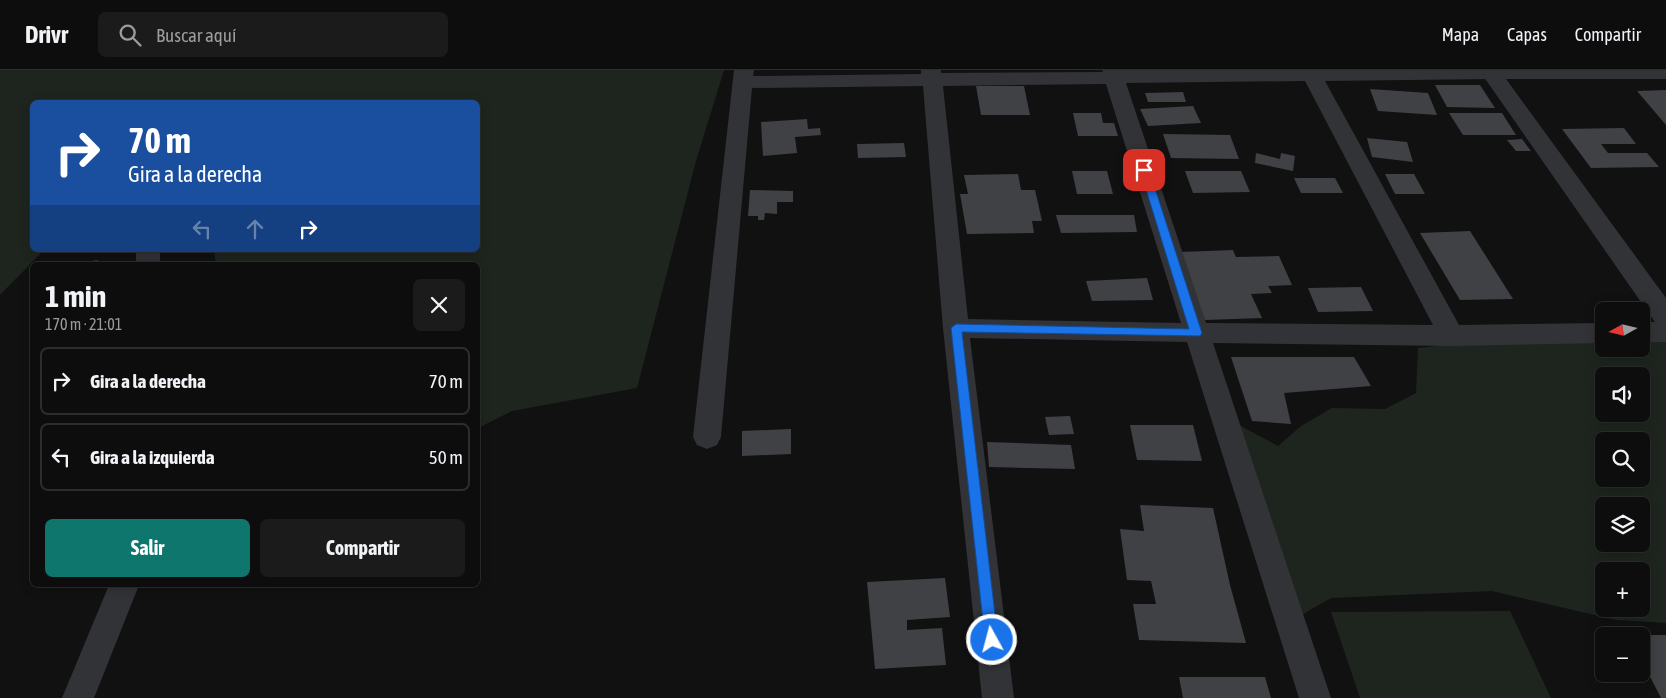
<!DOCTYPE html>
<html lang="es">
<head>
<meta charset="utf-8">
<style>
  body { margin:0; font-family:"Asap Condensed",sans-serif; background:#1b1b1c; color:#f1f3f6; height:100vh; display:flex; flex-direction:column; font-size:19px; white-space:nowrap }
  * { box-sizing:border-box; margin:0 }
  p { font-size:16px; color:#9a9c9e }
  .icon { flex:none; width:28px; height:28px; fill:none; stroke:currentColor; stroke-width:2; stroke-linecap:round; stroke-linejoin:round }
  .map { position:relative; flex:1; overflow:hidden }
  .side { position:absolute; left:30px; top:192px; width:450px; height:325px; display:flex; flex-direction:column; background:#0d0d0e; border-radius:8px; box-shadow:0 2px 12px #0003,0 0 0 1px #2d2d2e }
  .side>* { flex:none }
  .hud { position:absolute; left:30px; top:30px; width:450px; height:152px; border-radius:8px; box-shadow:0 2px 12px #0003,0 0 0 1px #2d2d2e; background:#1a4fa0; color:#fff; overflow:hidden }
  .needle { width:32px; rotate:262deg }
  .controls { position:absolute; left:1595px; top:232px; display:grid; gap:10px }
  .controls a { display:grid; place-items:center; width:55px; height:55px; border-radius:8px; background:#0d0d0e; box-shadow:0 2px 12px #0003,0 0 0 1px #2d2d2e; font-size:25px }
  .pin { position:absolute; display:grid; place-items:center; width:42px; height:42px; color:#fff; margin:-21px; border-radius:10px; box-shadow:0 2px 8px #0006 }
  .me { position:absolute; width:55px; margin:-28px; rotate:353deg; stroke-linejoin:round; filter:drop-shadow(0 0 4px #0008) }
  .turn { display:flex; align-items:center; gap:18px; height:105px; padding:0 15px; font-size:22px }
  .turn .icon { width:65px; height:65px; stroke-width:2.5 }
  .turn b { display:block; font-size:35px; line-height:42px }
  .lanes { display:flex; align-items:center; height:48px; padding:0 15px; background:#0003; justify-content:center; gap:25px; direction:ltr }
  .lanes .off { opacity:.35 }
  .round { display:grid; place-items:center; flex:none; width:52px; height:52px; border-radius:8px; background:#1b1b1c }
  .overview { display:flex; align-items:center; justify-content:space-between; height:85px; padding:0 15px }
  h1 { font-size:30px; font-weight:700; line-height:38px }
  .cta { display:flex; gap:10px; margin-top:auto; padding:10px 15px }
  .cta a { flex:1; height:58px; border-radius:8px; background:#0f766e; color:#fff; font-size:20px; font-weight:700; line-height:58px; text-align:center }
  .cta a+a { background:#1b1b1c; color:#f1f3f6 }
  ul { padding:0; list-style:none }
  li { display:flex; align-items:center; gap:15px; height:68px; margin:0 10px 8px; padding:0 5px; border:2px solid #2d2d2e; border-radius:8px }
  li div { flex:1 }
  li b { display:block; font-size:19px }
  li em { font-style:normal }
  header { display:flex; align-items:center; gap:30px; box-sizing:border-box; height:70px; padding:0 25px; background:#0d0d0e; border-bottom:1px solid #2d2d2e }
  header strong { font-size:24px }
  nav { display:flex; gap:28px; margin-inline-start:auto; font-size:18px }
  .search { width:350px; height:45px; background:#1b1b1c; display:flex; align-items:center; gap:12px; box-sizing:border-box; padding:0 18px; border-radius:8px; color:#9a9c9e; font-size:19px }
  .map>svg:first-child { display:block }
  .green { fill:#1e251f; fill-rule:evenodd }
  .building { fill:#404145 }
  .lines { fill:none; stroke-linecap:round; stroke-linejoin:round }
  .minor { fill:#323337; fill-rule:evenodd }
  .tertiary { fill:#323337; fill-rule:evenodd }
  .route { fill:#1a73e8; stroke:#114b97 }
</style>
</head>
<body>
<header>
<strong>Drivr</strong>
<div class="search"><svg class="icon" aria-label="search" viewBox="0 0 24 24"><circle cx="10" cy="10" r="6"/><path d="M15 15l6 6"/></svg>Buscar aquí</div>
<nav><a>Mapa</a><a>Capas</a><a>Compartir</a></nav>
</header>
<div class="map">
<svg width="1666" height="628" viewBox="0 0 1666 628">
  <rect width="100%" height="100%" fill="#111112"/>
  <!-- green -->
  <g class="green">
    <path d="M0 0H724L696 91 637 318 512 341 478 358V195H216L214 180H478V32H32V180H44L0 225Z"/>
    <path d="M1604 270V279H1641V271H1666V553L1616 550 1492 521 1331 528 1291 551 1224 347 1278 376 1301 356 1332 338 1385 339 1416 323 1418 278 1479 271ZM1604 306H1641V344H1604ZM1604 371H1641V409H1604ZM1604 436H1641V474H1604ZM1604 501H1641V539H1604Z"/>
    <path d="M1510 541 1551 628H1360L1331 542Z"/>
  </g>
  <!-- building -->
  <g class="building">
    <path d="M1435 15H1480L1495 38 1447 37Z"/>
    <path d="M976 16H1024L1030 45H981Z"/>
    <path d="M1370 19 1428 23 1437 45 1378 41Z"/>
    <path d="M1666 20V55L1637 21Z"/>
    <path d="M1183 22 1186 32H1148L1145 23Z"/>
    <path d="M1193 36 1201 53 1148 56 1140 39Z"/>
    <path d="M1073 43H1101L1103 53H1114L1118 66H1078Z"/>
    <path d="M1449 43H1502L1516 65H1463Z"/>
    <path d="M807 49 808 59 820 58 821 65 795 67 797 83 763 86 761 52Z"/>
    <path d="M1624 58 1636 74H1601L1608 83H1647L1659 97 1591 98 1562 59Z"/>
    <path d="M1163 64 1230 65 1239 89 1171 88Z"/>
    <path d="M1367 68 1407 72 1413 92 1372 87Z"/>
    <path d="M1522 69 1531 81H1516L1507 70Z"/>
    <path d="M904 73 906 87 858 88 857 74Z"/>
    <path d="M1256 83 1280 89 1281 83 1295 86 1293 101 1255 93Z"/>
    <path d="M1072 101H1107L1113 124H1077Z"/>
    <path d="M1185 101H1241L1250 122 1193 123Z"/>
    <path d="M1018 104 1021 120H1035L1042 151H1032L1034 163 967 164 960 124H968L964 105Z"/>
    <path d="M1385 104H1414L1425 124H1395Z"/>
    <path d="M1294 108H1335L1343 123H1301Z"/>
    <path d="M750 120 793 121V132H777V144L765 143 764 150H758V146H748Z"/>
    <path d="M1056 145H1134L1137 162 1061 163Z"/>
    <path d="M1470 161 1513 229 1460 230 1420 163Z"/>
    <path d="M1233 180 1236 187 1279 186 1292 215 1268 216 1272 223 1251 224 1262 248 1205 250 1180 182Z"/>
    <path d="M98 190 97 195H72V194Z"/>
    <path d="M1147 208 1153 230 1092 231 1086 211Z"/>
    <path d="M1361 217 1373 241 1318 242 1308 218Z"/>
    <path d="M1231 287H1354L1371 316 1284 323 1291 354 1252 351Z"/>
    <path d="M1070 346 1074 364 1049 365 1045 347Z"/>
    <path d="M1130 355H1193L1202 391 1137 390Z"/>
    <path d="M791 359V384L742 386V361Z"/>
    <path d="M987 372 1071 375 1075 399 989 397Z"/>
    <path d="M1140 435 1213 438 1230 515 1246 573 1139 570 1133 534H1156L1151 511 1127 510 1120 459 1144 461Z"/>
    <path d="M945 508 950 547 907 550V560L942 558 946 595 875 599 867 512Z"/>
    <path d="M1641 565H1666V628H1661L1641 589Z"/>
    <path d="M1179 607H1265L1271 628H1183Z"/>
  </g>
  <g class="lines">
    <!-- minor -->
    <g class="minor">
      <path d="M734 0H754L753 6 921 4V0H941V3L1103 2 1102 0H1499L1501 3 1498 7 1491 9 1325 11 1459 255 1604 253V273L1452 276 1213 273 1331 628H1299L1187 272 970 268 1014 628H982L943 258 923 16 752 18 721 367 717 375 707 379 697 375 693 367ZM1305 11 1433 255 1206 253 1126 13ZM1106 14 1181 253 968 249 943 16Z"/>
      <rect x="136" y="180" width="24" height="15"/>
      <rect x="1641" y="252" width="25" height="20"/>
      <path d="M109 515H139L94 628H62Z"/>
    </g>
    <!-- tertiary -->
    <path class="tertiary" d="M1479 0H1666V9H1506L1666 228V258L1657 255Z"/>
  </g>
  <!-- route -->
  <path class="route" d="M1144 96 1149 100 1202 263 1200 266 962 262 998 570 996 574 992 576 987 574 985 570 951 258 956 254 1189 259 1140 100Z"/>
</svg>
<div class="controls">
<a><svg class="needle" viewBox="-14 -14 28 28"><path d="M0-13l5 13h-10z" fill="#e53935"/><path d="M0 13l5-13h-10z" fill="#9a9c9e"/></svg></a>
<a><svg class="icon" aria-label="sound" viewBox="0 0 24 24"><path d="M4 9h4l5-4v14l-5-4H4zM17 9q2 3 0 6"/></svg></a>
<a><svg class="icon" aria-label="search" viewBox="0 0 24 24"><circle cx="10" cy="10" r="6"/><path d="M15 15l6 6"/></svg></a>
<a><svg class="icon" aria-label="layers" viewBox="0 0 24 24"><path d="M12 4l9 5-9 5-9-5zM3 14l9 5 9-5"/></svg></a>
<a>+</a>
<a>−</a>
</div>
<div class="pin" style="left:1144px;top:100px;background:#d93025"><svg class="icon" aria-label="arrive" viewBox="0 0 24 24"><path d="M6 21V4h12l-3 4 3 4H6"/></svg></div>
<svg class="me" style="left:992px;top:570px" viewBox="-20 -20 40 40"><circle r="17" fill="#1a73e8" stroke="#fff" stroke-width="3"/><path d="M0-11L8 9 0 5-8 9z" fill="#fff"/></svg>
<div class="hud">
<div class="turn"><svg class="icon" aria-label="right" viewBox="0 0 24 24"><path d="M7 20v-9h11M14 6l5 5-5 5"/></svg><div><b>70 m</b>Gira a la derecha</div></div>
<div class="lanes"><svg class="icon off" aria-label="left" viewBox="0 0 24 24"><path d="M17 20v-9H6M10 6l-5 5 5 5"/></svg><svg class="icon off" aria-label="ahead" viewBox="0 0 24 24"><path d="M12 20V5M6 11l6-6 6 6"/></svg><svg class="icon" aria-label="right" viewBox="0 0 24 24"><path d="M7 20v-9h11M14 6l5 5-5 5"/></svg></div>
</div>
<section class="side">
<div class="overview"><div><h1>1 min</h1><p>170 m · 21:01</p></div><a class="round"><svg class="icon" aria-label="close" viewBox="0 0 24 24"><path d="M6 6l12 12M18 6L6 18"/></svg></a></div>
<ul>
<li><svg class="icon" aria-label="right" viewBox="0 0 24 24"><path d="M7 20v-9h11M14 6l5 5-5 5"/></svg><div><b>Gira a la derecha</b></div><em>70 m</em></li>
<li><svg class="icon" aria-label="left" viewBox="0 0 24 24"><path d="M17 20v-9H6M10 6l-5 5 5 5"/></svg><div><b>Gira a la izquierda</b></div><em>50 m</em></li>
</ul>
<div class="cta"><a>Salir</a><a>Compartir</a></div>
</section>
</div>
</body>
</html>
